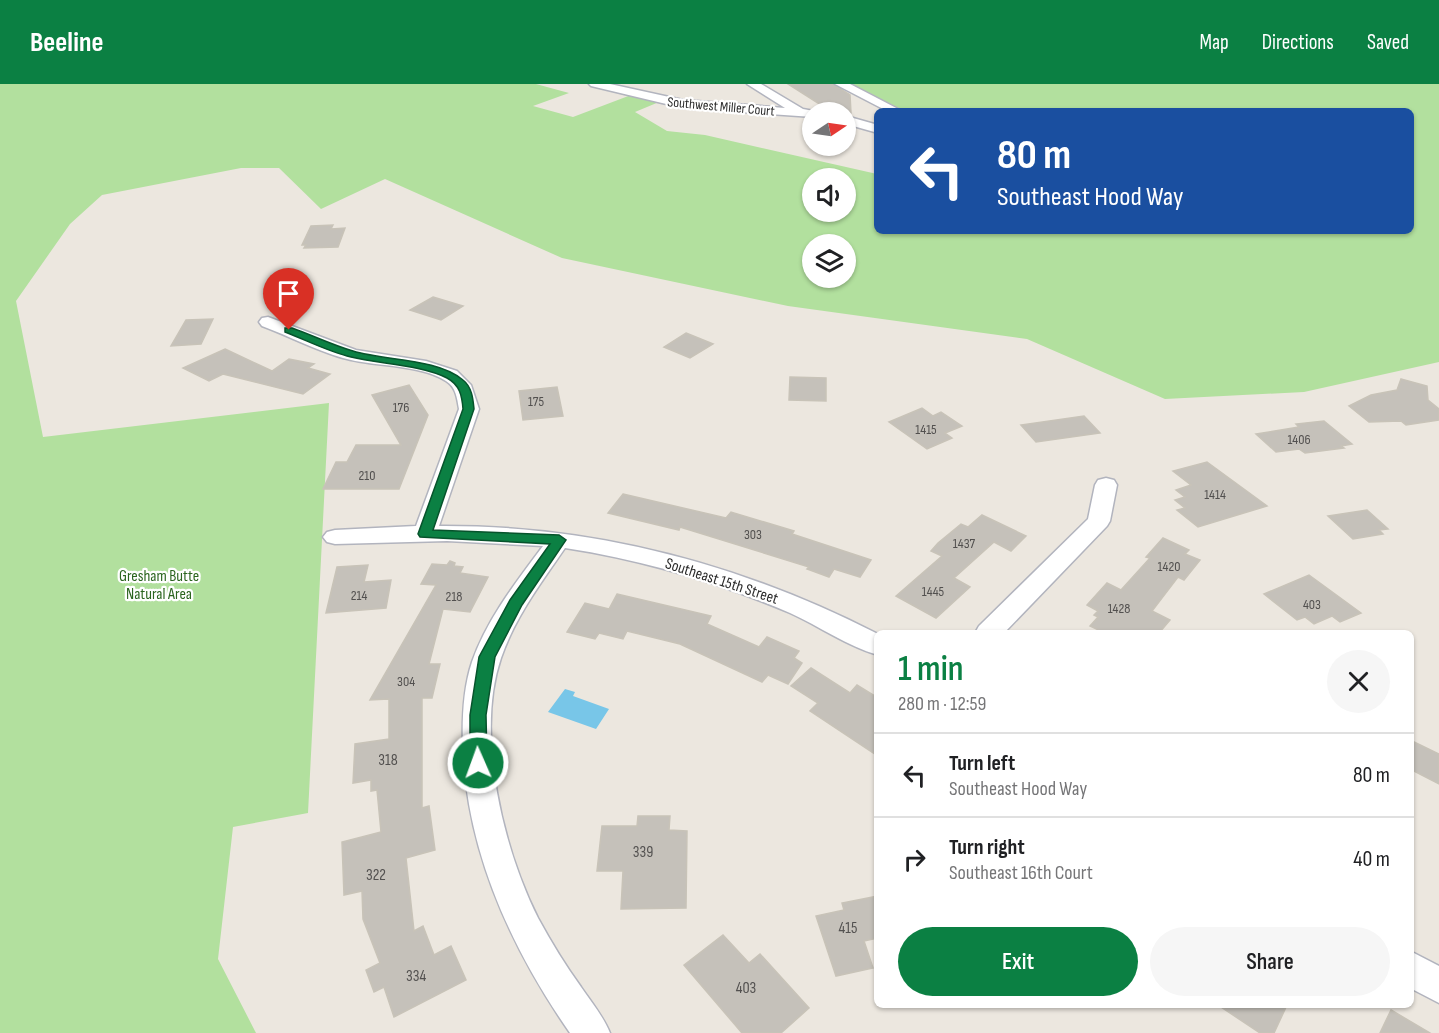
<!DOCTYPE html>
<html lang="en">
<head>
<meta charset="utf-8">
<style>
  body { margin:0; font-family:"Sofia Sans Condensed",sans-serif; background:#f6f6f6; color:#202124; height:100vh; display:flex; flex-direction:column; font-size:22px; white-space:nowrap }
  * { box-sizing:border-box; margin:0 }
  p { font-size:20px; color:#757577 }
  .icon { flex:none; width:33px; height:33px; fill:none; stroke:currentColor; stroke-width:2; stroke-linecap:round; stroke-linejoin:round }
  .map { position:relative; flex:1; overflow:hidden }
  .details { position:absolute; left:874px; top:546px; width:540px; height:378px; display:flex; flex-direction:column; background:#fff; border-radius:9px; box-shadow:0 2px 4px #0004 }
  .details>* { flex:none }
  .guide { position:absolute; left:874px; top:24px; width:540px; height:126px; border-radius:9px; box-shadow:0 2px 4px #0004; background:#1a4fa0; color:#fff; overflow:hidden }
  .needle { width:39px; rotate:77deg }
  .buttons { position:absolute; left:802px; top:18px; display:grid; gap:12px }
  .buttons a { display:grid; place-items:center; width:54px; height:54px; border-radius:50%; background:#fff; box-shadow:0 2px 4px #0004; font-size:30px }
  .pin { position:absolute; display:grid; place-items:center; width:51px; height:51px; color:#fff; margin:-62px -26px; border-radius:50% 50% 50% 0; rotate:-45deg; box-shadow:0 0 6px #0007 }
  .pin .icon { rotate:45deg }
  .me { position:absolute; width:66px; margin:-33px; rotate:358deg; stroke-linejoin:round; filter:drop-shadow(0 0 4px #0008) }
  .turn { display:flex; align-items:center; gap:21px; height:126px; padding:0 24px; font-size:27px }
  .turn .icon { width:78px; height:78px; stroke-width:2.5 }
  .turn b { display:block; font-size:42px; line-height:51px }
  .round { display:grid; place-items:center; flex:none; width:63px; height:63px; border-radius:32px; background:#f6f6f6 }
  .head { display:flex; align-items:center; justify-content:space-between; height:102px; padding:0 24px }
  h1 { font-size:36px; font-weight:600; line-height:45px; color:#0b8043 }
  .primary-button { display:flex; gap:12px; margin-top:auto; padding:12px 24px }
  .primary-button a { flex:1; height:69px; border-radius:36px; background:#0b8043; color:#fff; font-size:24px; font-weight:600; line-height:69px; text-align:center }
  .primary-button a+a { background:#f6f6f6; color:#202124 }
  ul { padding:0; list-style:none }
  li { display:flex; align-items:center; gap:18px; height:84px; padding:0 24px; border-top:2px solid #e0e0e0 }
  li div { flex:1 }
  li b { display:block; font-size:22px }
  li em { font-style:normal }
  header { display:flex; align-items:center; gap:36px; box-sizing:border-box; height:84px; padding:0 30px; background:#0b8043; color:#fff }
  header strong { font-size:28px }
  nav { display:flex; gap:33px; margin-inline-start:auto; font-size:21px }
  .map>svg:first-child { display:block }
  .green { fill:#b2e09e; fill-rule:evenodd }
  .water { fill:#78c6e8 }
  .building { fill:#c5c1ba; stroke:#c8c3b8; stroke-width:1.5 }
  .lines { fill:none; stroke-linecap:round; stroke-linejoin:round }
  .street-casing { stroke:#b2b4be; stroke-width:3 }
  .street { fill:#fff; fill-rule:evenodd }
  .route { fill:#0b8043; stroke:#07532c; stroke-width:1.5 }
  .labels { text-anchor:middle; stroke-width:4.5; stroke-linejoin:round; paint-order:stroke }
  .far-street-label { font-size:14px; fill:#2b2b2b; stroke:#fff }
  .number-label { font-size:14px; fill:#52504f }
  .park-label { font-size:16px; fill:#2b651f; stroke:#fff }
  .street-label { font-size:16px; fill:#2b2b2b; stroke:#fff }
  .near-number-label { font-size:16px; fill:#52504f }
</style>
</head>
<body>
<header>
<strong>Beeline</strong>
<nav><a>Map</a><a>Directions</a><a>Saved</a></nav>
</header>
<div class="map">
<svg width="1439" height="949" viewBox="0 0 1439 949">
  <rect width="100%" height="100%" fill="#ece7df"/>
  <!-- green -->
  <path class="green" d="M0 0H536L569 9 533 22 573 33 631 11 659 18 635 28 667 47 705 51 877 90 878 147H1412V27H905L849 0H1439V278L1304 308 1165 315 1027 255 788 222 562 174 385 95 321 125 279 84H241L102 111 70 140 16 217 43 353 329 319 308 729 233 743 218 875 256 949H0ZM813 94H846V128H813ZM813 160H846V194H813Z"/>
  <!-- water -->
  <path class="water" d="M565 605 575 608 573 612 609 625 596 645 548 628Z"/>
  <!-- building -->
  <g class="building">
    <path d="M788 0H833L850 11 851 29 832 28Z"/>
    <path d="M333 141 331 145 345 144 338 163 304 164 306 161H302L311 142Z"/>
    <path d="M433 213 463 222 441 236 410 226Z"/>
    <path d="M213 235 201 260 171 262 186 236Z"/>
    <path d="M686 249 713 260 690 274 664 263Z"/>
    <path d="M225 265 272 287 289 275 314 280 308 284 330 290 303 310 223 290 209 297 183 284Z"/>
    <path d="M790 293 826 294V317L789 316Z"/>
    <path d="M1401 295 1427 302 1428 316 1439 325V336L1406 341 1401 337 1369 338 1349 322 1371 311 1397 306Z"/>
    <path d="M409 301 428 331 399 405H323L336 378H347L356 361H401L372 311Z"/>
    <path d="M557 303 563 332 523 336 519 307Z"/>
    <path d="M922 324 933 332 941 328 962 342 945 349 952 354 927 365 889 338Z"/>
    <path d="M1084 332 1100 349 1036 358 1021 341Z"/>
    <path d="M1324 337 1352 360 1341 362 1344 364 1305 369 1299 365 1276 368 1256 350 1299 343 1296 340Z"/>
    <path d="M1207 378 1267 422 1198 443 1177 426 1185 424 1175 416 1185 413 1176 406 1191 401 1173 387Z"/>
    <path d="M623 410 726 434 731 428 794 447 792 450 871 476 860 493 834 485 829 493 807 485 809 483 680 443 679 446 608 429Z"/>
    <path d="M1367 426 1388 445 1379 446 1383 450 1353 455 1328 432Z"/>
    <path d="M982 431 1026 452 1011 467 994 458 954 494 970 503 936 534 896 512 942 472 931 467 938 459 961 440 968 443Z"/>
    <path d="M1163 454 1189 466 1185 470 1200 476 1184 496 1178 493 1152 527 1170 536 1159 549H1105L1090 542 1098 533 1094 531 1098 527 1087 521 1107 499 1121 506 1150 474 1146 473Z"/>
    <path d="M450 477 455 479 454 482 463 483 460 489 488 493 470 528 443 525 429 580H440L432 614H422V724L429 722 435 766 406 774 414 847 423 842 434 871 451 862 466 896 394 933 384 903 374 908 366 886 380 879 363 835 362 807 344 811 342 758 381 748 377 706 371 707V696L353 699 355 660 389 655V615L370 616 436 501 421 500 432 480 447 481Z"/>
    <path d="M368 481 364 498 391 496 386 524 326 529 337 483Z"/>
    <path d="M1309 491 1361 529 1340 538 1332 532 1314 540 1305 533 1297 536 1264 510Z"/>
    <path d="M617 510 711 532 707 540 759 563 767 553 799 567 794 574 802 579 788 600 768 591 762 598 680 560 627 547 623 555 599 549 595 555 567 548 585 519 609 525Z"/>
    <path d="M811 584 850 609 857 601 878 614V672L810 627 818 619 791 602Z"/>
    <path d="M1412 657 1439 670V700L1412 686Z"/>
    <path d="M638 732H670L669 746 687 747 686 824 621 825 623 787H597L602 742H637Z"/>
    <path d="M878 812V854L864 857 873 884 836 892 816 832 844 826 842 819Z"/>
    <path d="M723 851 749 879 760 870 809 924 781 949H742L684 881Z"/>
    <path d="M1218 921H1287L1274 949H1260Z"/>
    <path d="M1391 926 1430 949H1380Z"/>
  </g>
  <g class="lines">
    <!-- street casing -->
    <g class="street-casing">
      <g id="street">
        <path d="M589 0H610L683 16 785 24 747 0H761L803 25 819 28H813V33L683 24 591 2Z"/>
        <path d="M835 0H850L902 27H887Z"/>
        <path d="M846 32 878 41V49L846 40Z"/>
        <path d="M268 233 356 266 426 277 457 287 471 301 479 325 439 442C594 441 741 480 878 550V571C847 562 819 542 790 529 717 498 644 476 565 464 541 499 515 533 501 574 475 650 503 764 538 834 551 858 565 881 581 903 592 919 603 932 610 949H570C511 864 467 768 463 664 462 635 463 605 472 578 487 535 516 498 543 462L447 457 335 460 327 458 323 453 327 448 335 446 416 442 459 325C457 314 456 303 446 297 420 280 374 283 343 274 315 266 289 252 262 242L259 238 262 234Z"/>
        <path d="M1106 394 1114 396 1117 401 1110 437 1107 442 1004 549H975L979 542 1088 435 1095 401 1098 396Z"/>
        <path d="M1412 868 1439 882V919L1412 905Z"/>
      </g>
    </g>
    <!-- street -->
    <use href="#street" class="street"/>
  </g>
  <!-- route -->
  <path class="route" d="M285 244H292C312 251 332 261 353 267 385 277 437 274 463 296 472 303 473 315 474 325L433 446 559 451 566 456 522 521 495 573 486 631 487 679 484 684 478 686 472 684 470 679V631L479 573 510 516 550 460 420 453 418 450 463 325C462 312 460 301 447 294 421 281 380 280 351 273 329 268 306 256 285 248Z"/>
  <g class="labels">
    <!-- far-street labels -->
    <g class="far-street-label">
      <text transform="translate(721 22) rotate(5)" y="5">Southwest Miller Court</text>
    </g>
    <!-- number labels -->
    <g class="number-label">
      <text x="536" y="322">175</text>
      <text x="401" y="328">176</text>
      <text x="926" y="350">1415</text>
      <text x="1299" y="360">1406</text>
      <text x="367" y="396">210</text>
      <text x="1215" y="415">1414</text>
      <text x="753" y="455">303</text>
      <text x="964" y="464">1437</text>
      <text x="1169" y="487">1420</text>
      <text x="933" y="512">1445</text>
      <text x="359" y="516">214</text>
      <text x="454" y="517">218</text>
      <text x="1312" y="525">403</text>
      <text x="1119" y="529">1428</text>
      <text x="406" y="602">304</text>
    </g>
    <!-- park labels -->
    <g class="park-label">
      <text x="159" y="497">Gresham Butte<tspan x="159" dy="18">Natural Area</tspan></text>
    </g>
    <!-- street labels -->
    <g class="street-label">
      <text transform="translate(722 496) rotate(18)" y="6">Southeast 15th Street</text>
    </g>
    <!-- near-number labels -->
    <g class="near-number-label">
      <text x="388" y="681">318</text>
      <text x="643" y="773">339</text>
      <text x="376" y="796">322</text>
      <text x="848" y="849">415</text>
      <text x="416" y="897">334</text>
      <text x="746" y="909">403</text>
    </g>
  </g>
</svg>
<div class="buttons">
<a><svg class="needle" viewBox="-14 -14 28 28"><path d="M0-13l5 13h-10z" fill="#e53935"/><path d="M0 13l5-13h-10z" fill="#757577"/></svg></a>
<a><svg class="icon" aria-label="sound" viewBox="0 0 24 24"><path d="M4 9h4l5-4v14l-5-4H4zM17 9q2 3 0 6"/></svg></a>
<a><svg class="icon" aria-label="layers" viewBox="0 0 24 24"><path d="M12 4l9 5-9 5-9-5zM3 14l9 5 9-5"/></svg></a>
</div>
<div class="pin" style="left:289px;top:246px;background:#d93025"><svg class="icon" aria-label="arrive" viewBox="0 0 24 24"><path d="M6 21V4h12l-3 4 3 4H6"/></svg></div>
<svg class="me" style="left:478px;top:679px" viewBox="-20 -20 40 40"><circle r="17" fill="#0b8043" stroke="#fff" stroke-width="3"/><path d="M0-11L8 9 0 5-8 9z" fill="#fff"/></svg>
<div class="guide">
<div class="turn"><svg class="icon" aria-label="left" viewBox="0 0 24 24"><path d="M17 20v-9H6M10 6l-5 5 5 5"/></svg><div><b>80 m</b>Southeast Hood Way</div></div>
</div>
<section class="details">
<div class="head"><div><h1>1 min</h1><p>280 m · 12:59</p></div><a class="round"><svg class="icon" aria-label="close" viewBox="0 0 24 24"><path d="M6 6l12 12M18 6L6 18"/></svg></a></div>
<ul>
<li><svg class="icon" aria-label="left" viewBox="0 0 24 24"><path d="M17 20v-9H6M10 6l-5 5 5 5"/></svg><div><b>Turn left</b><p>Southeast Hood Way</p></div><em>80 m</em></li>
<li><svg class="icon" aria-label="right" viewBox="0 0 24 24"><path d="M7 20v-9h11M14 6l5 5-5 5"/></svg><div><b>Turn right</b><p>Southeast 16th Court</p></div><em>40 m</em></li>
</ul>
<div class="primary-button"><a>Exit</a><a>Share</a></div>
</section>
</div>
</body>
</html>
